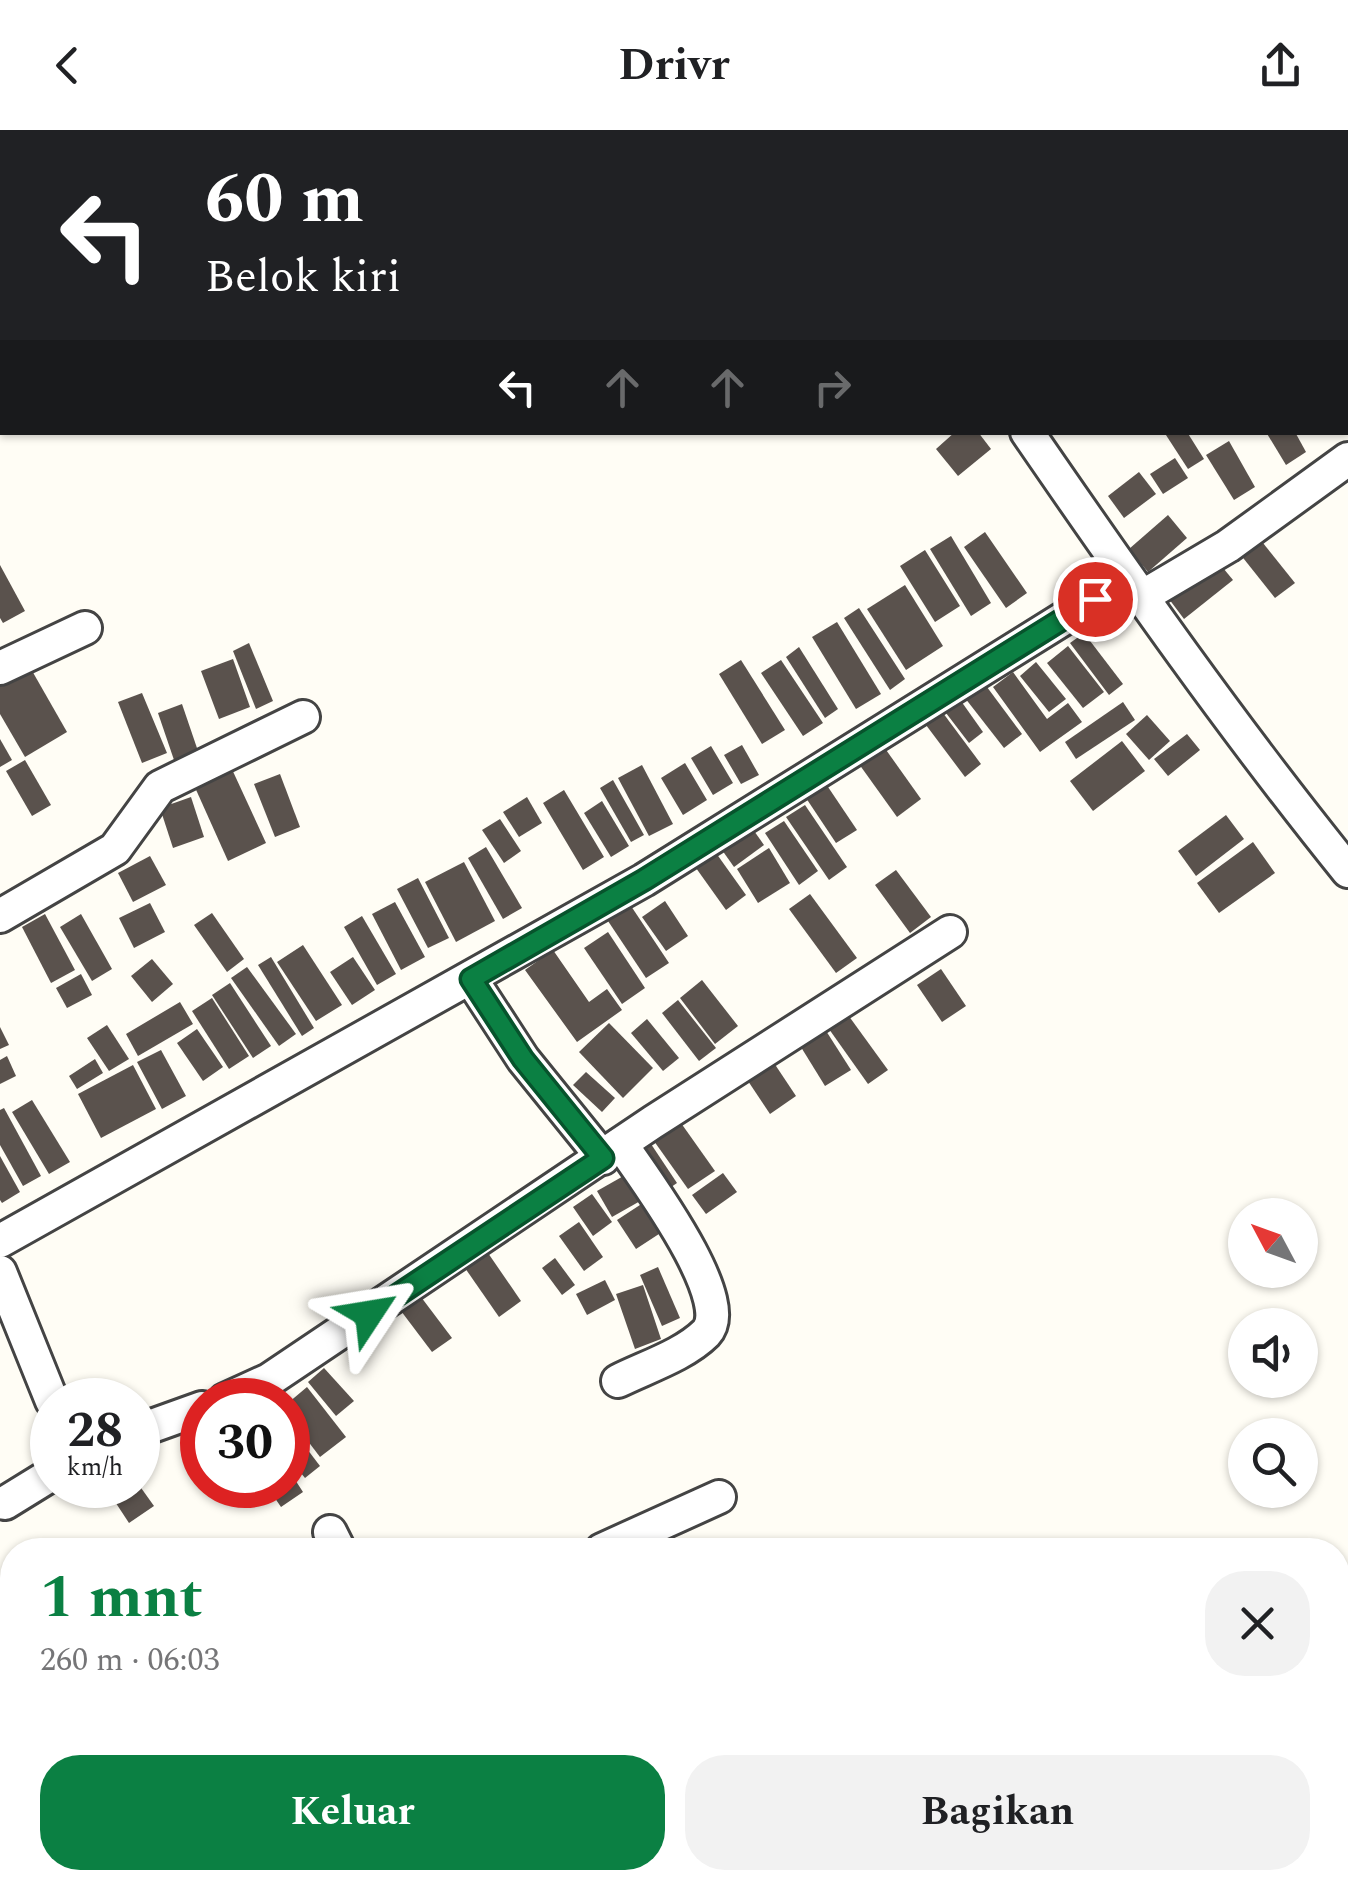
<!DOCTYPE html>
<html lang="id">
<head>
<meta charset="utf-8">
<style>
  body { margin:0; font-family:Spectral,serif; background:#f2f2f2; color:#202124; height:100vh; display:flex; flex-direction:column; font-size:38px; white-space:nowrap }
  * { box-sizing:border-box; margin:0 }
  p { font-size:32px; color:#757577 }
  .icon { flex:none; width:55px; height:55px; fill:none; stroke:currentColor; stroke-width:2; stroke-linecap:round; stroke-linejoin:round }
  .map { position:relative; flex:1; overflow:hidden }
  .drawer { position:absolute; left:0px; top:1408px; width:1350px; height:352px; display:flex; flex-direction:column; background:#fff; border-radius:40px 40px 0 0; box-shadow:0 2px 8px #0004 }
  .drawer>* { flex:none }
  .banner { position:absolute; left:0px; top:0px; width:1350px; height:305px; box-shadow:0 2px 8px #0004; background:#202124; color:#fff; overflow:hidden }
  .needle { width:65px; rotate:311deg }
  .buttons { position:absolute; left:1228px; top:1068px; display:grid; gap:20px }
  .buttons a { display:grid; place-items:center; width:90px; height:90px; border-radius:50%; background:#fff; box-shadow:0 2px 8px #0004; font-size:50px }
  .speed { position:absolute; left:30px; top:1248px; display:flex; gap:20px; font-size:50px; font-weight:700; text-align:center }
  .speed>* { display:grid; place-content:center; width:130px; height:130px; border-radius:50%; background:#fff; box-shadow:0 2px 8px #0004; line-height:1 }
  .speed small { font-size:25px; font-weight:400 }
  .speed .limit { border:15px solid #d22; background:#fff; color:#111 }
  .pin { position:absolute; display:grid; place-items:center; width:85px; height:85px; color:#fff; margin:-42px; border:5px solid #fff; border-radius:50%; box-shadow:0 2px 10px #0007 }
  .me { position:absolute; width:110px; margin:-55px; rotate:57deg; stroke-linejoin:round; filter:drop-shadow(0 0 8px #0008) }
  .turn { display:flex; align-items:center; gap:35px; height:210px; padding:0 40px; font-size:45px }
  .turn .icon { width:130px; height:130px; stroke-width:2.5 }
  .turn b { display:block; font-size:70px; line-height:85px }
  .lanes { display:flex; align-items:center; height:95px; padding:0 40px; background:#0003; justify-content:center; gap:50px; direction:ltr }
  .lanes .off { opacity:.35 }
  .round { display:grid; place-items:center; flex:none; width:105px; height:105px; border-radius:40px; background:#f2f2f2 }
  .head { display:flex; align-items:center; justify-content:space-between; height:170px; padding:0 40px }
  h1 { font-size:60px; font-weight:700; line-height:75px; color:#0b8043 }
  .cta { display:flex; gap:20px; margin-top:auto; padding:20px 40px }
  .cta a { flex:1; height:115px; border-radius:40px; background:#0b8043; color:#fff; font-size:40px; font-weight:700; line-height:115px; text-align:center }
  .cta a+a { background:#f2f2f2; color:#202124 }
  header { display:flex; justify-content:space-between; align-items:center; height:130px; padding:0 40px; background:#fff; font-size:45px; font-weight:700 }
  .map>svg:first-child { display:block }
  .building { fill:#5a524d }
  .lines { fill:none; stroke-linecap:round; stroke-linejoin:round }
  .service-casing { stroke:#444; stroke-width:20 }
  .minor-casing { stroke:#444; stroke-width:38 }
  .secondary-casing { stroke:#333; stroke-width:50 }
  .service { stroke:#fff; stroke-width:15 }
  .minor { stroke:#fff; stroke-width:32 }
  .secondary { stroke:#fff6b0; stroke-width:45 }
  .route-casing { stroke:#07532c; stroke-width:25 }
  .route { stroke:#0b8043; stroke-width:18 }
</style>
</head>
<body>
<header><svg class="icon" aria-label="back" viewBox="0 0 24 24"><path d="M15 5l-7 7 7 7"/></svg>Drivr<svg class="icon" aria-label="share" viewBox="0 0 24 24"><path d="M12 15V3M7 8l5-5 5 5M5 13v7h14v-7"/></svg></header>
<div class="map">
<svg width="1348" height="1759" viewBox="0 0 1348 1759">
  <rect width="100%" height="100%" fill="#fffdf5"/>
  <!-- building -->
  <g class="building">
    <path d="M955 302H978L991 319 958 346 936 319Z"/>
    <path d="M1164 302H1187L1204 329 1188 339Z"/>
    <path d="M1266 302H1295L1306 322 1286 335Z"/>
    <path d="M1229 311 1255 357 1234 370 1206 325Z"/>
    <path d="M1175 328 1188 348 1163 364 1150 344Z"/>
    <path d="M1139 342 1156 364 1124 388 1108 366Z"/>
    <path d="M1168 385 1187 408 1148 442 1129 419Z"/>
    <path d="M985 402 1027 463 1006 478 964 417Z"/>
    <path d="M1255 403 1295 453 1275 468 1236 419Z"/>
    <path d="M951 406 991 473 971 486 930 419Z"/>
    <path d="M925 420 960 476 935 492 900 436Z"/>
    <path d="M1214 427 1233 450 1184 489 1166 465Z"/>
    <path d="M0 435 25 481 3 493 0 488Z"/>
    <path d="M905 455 943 516 906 540 867 479Z"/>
    <path d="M859 478 905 549 890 560 844 488Z"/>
    <path d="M837 492 881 564 856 579 812 507Z"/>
    <path d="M1084 503 1123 554 1109 565 1070 513Z"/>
    <path d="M249 513 273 571 256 579 233 521Z"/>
    <path d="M1068 516 1104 562 1083 578 1047 533Z"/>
    <path d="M799 517 838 579 825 588 786 527Z"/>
    <path d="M233 529 250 577 219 589 201 541Z"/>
    <path d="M741 530 785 600 762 614 719 544Z"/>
    <path d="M781 530 823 593 803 606 761 543Z"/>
    <path d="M1036 532 1066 569 1049 582 1020 546Z"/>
    <path d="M31 539 67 602 25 627 0 584V557Z"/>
    <path d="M1013 542 1047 589 1068 573 1082 592 1040 622 993 557Z"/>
    <path d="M984 553 1022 604 1004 618 965 568Z"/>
    <path d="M142 563 167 623 142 633 118 572Z"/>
    <path d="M961 571 983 602 969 613 946 583Z"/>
    <path d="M1123 572 1135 590 1076 629 1065 612Z"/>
    <path d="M182 574 198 621 174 630 158 583Z"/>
    <path d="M943 583 981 634 965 647 926 595Z"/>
    <path d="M1147 585 1170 611 1149 630 1126 604Z"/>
    <path d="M1187 604 1200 620 1168 646 1154 629Z"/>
    <path d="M0 609 12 630 0 637Z"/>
    <path d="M1122 611 1145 641 1093 681 1070 651Z"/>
    <path d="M742 615 759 645 741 654 724 625Z"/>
    <path d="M711 616 733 653 713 665 691 628Z"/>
    <path d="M884 617 921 669 897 687 859 634Z"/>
    <path d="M25 630 51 675 32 686 6 641Z"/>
    <path d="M685 633 707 670 683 685 661 648Z"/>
    <path d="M230 635 266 713 228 731 193 653Z"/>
    <path d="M642 635 673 694 649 706 618 648Z"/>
    <path d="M280 644 300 697 275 707 254 654Z"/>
    <path d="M613 650 644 705 631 712 600 658Z"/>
    <path d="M824 651 857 700 836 713 804 665Z"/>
    <path d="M564 660 604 727 583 740 543 673Z"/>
    <path d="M191 667 204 707 173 718 160 678Z"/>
    <path d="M527 667 542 693 519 707 503 682Z"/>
    <path d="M602 671 629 716 611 727 584 683Z"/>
    <path d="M805 675 847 737 829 750 786 687Z"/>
    <path d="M1226 685 1244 709 1196 746 1178 721Z"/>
    <path d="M500 689 521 721 504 733 482 700Z"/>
    <path d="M784 691 818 741 799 755 765 703Z"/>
    <path d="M752 698 764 715 734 737 722 720Z"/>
    <path d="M1253 712 1275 743 1219 783 1197 753Z"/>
    <path d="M486 717 522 778 503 789 468 728Z"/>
    <path d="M769 718 790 753 758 773 737 739Z"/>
    <path d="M716 723 746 765 726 780 696 738Z"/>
    <path d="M150 726 166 755 133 772 118 743Z"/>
    <path d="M464 732 495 791 456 812 425 752Z"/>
    <path d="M896 740 931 787 910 803 875 755Z"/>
    <path d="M418 748 449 808 428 818 397 759Z"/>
    <path d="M810 764 857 828 836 843 789 779Z"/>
    <path d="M665 771 688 806 666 821 642 787Z"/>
    <path d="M395 772 425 827 401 840 372 784Z"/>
    <path d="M150 773 165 802 134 818 119 788Z"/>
    <path d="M631 776 669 833 646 848 608 791Z"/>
    <path d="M212 783 244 829 227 842 194 795Z"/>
    <path d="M45 784 75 840 51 853 22 797Z"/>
    <path d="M81 784 112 839 92 851 60 797Z"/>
    <path d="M362 786 396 844 377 855 344 797Z"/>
    <path d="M608 802 645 858 622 874 584 818Z"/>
    <path d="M303 815 342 875 316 891 277 832Z"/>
    <path d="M553 820 589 872 607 859 622 880 577 912 525 840Z"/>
    <path d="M271 827 314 898 302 906 258 835Z"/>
    <path d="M353 827 375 860 352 875 330 842Z"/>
    <path d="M152 829 173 854 152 872 131 846Z"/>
    <path d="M247 837 296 904 279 916 231 848Z"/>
    <path d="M941 839 966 876 942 892 917 855Z"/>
    <path d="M81 844 92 865 67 878 56 858Z"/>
    <path d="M702 850 738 896 715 914 680 868Z"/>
    <path d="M230 853 271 916 253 928 212 865Z"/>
    <path d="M212 868 249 926 229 939 192 881Z"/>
    <path d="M678 870 716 918 699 931 662 883Z"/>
    <path d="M180 872 193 894 138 926 126 904Z"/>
    <path d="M843 878 888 940 868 954 824 892Z"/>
    <path d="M647 889 679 928 663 941 631 903Z"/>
    <path d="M609 893 653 938 623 968 579 922Z"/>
    <path d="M821 893 851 940 825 956 796 909Z"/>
    <path d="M107 895 129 929 109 941 87 908Z"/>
    <path d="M0 897 9 915 0 919Z"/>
    <path d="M197 899 223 937 203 951 177 913Z"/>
    <path d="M161 920 186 966 162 979 137 932Z"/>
    <path d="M7 926 16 946 0 954V930Z"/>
    <path d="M95 929 103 943 77 959 69 946Z"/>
    <path d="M772 930 796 966 770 984 746 948Z"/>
    <path d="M133 935 156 979 101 1008 78 964Z"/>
    <path d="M586 942 615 968 602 982 573 955Z"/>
    <path d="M32 970 70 1032 49 1044 12 982Z"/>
    <path d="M4 978 41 1046 23 1056 0 1015V980Z"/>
    <path d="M676 986 715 1041 688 1059 649 1004Z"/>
    <path d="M645 1005 677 1053 658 1066 626 1017Z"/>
    <path d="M0 1026 20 1062 2 1073 0 1070Z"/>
    <path d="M723 1043 737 1062 706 1084 692 1065Z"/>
    <path d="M627 1044 642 1070 612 1087 597 1061Z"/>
    <path d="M592 1064 612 1092 593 1106 573 1077Z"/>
    <path d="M643 1073 662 1102 636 1119 617 1090Z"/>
    <path d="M579 1092 603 1127 584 1141 559 1106Z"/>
    <path d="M488 1123 521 1171 499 1187 465 1138Z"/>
    <path d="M555 1128 575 1155 562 1165 542 1138Z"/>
    <path d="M658 1137 680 1188 662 1196 640 1145Z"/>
    <path d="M605 1150 615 1170 587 1185 576 1164Z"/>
    <path d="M643 1155 661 1209 635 1219 616 1164Z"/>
    <path d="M418 1163 452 1208 432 1222 398 1177Z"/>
    <path d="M324 1238 354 1271 336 1286 308 1252Z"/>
    <path d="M307 1257 346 1307 320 1327 288 1285V1273Z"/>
    <path d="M288 1294 320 1336 305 1348 288 1327Z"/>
    <path d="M288 1339 303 1362 281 1377 266 1355H288Z"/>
    <path d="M104 1355H139L154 1376 129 1393Z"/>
  </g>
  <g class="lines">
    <!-- service casing -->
    <g class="service-casing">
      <g id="service">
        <path d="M1338 1495 1348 1505"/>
        <path d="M1219 1748 1227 1759"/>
      </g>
    </g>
    <!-- minor casing -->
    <g class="minor-casing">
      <g id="minor">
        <path d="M600 0 604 2"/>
        <path d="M0 62 2 66"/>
        <path d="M0 281 2 280"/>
        <path d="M1027 302C1130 452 1234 600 1348 741"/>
        <path d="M1140 468 1228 416 1348 329"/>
        <path d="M0 538 85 498"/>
        <path d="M0 786 115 719 160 657 303 587"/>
        <path d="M471 849 523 929 603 1028"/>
        <path d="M0 1111 644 750 1127 449"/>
        <path d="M0 1142 52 1271"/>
        <path d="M618 1251C646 1237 684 1225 706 1203 737 1171 642 1045 621 1014"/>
        <path d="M225 1270 269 1250 653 992 950 802"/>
        <path d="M138 1301 202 1278"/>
        <path d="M5 1373 52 1344"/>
        <path d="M330 1402 339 1420"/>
        <path d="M602 1420 719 1367"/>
        <path d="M0 1520H12"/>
        <path d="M0 1694 12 1693"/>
        <path d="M175 1748 177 1759"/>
        <path d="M775 1748 784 1759"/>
        <path d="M350 1759 364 1748"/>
        <path d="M554 1759 568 1748"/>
      </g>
    </g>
    <!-- secondary casing -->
    <g class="secondary-casing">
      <g id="secondary">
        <path d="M1338 1708 1348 1695"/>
        <path d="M1296 1759 1305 1748"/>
      </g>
    </g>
    <!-- service -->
    <use href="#service" class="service"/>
    <!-- minor -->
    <use href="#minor" class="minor"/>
    <!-- secondary -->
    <use href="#secondary" class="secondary"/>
  </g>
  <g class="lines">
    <!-- route casing -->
    <g class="route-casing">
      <path id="route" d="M369 1184 603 1028 523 929 471 849 644 750 1095 469"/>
    </g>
    <!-- route -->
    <use href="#route" class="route"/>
  </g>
</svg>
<div class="buttons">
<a><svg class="needle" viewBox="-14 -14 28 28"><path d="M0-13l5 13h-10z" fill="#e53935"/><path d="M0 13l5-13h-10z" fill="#757577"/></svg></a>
<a><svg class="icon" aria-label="sound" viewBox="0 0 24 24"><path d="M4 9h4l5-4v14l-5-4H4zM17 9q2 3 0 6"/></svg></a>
<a><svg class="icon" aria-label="search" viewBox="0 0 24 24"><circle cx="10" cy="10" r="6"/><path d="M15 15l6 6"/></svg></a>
</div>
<div class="speed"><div>28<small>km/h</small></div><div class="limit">30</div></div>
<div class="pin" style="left:1095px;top:469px;background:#d93025"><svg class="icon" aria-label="arrive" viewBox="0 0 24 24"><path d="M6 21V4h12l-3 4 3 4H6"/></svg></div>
<svg class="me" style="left:369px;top:1184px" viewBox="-20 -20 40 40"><path d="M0-17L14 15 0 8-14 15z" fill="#0b8043" stroke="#fff" stroke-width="4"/></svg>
<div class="banner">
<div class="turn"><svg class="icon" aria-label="left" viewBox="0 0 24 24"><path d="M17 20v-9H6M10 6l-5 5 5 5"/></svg><div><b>60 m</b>Belok kiri</div></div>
<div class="lanes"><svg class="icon" aria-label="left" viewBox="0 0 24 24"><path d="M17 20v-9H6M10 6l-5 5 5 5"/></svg><svg class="icon off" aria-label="ahead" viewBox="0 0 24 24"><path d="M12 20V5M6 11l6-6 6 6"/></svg><svg class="icon off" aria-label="ahead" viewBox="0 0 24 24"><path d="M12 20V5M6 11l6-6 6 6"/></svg><svg class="icon off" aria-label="right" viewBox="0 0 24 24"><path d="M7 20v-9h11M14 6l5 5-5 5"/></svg></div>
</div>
<section class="drawer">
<div class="head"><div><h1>1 mnt</h1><p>260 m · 06:03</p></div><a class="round"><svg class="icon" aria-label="close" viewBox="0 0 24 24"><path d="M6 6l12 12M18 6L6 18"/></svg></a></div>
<div class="cta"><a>Keluar</a><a>Bagikan</a></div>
</section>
</div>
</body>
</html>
